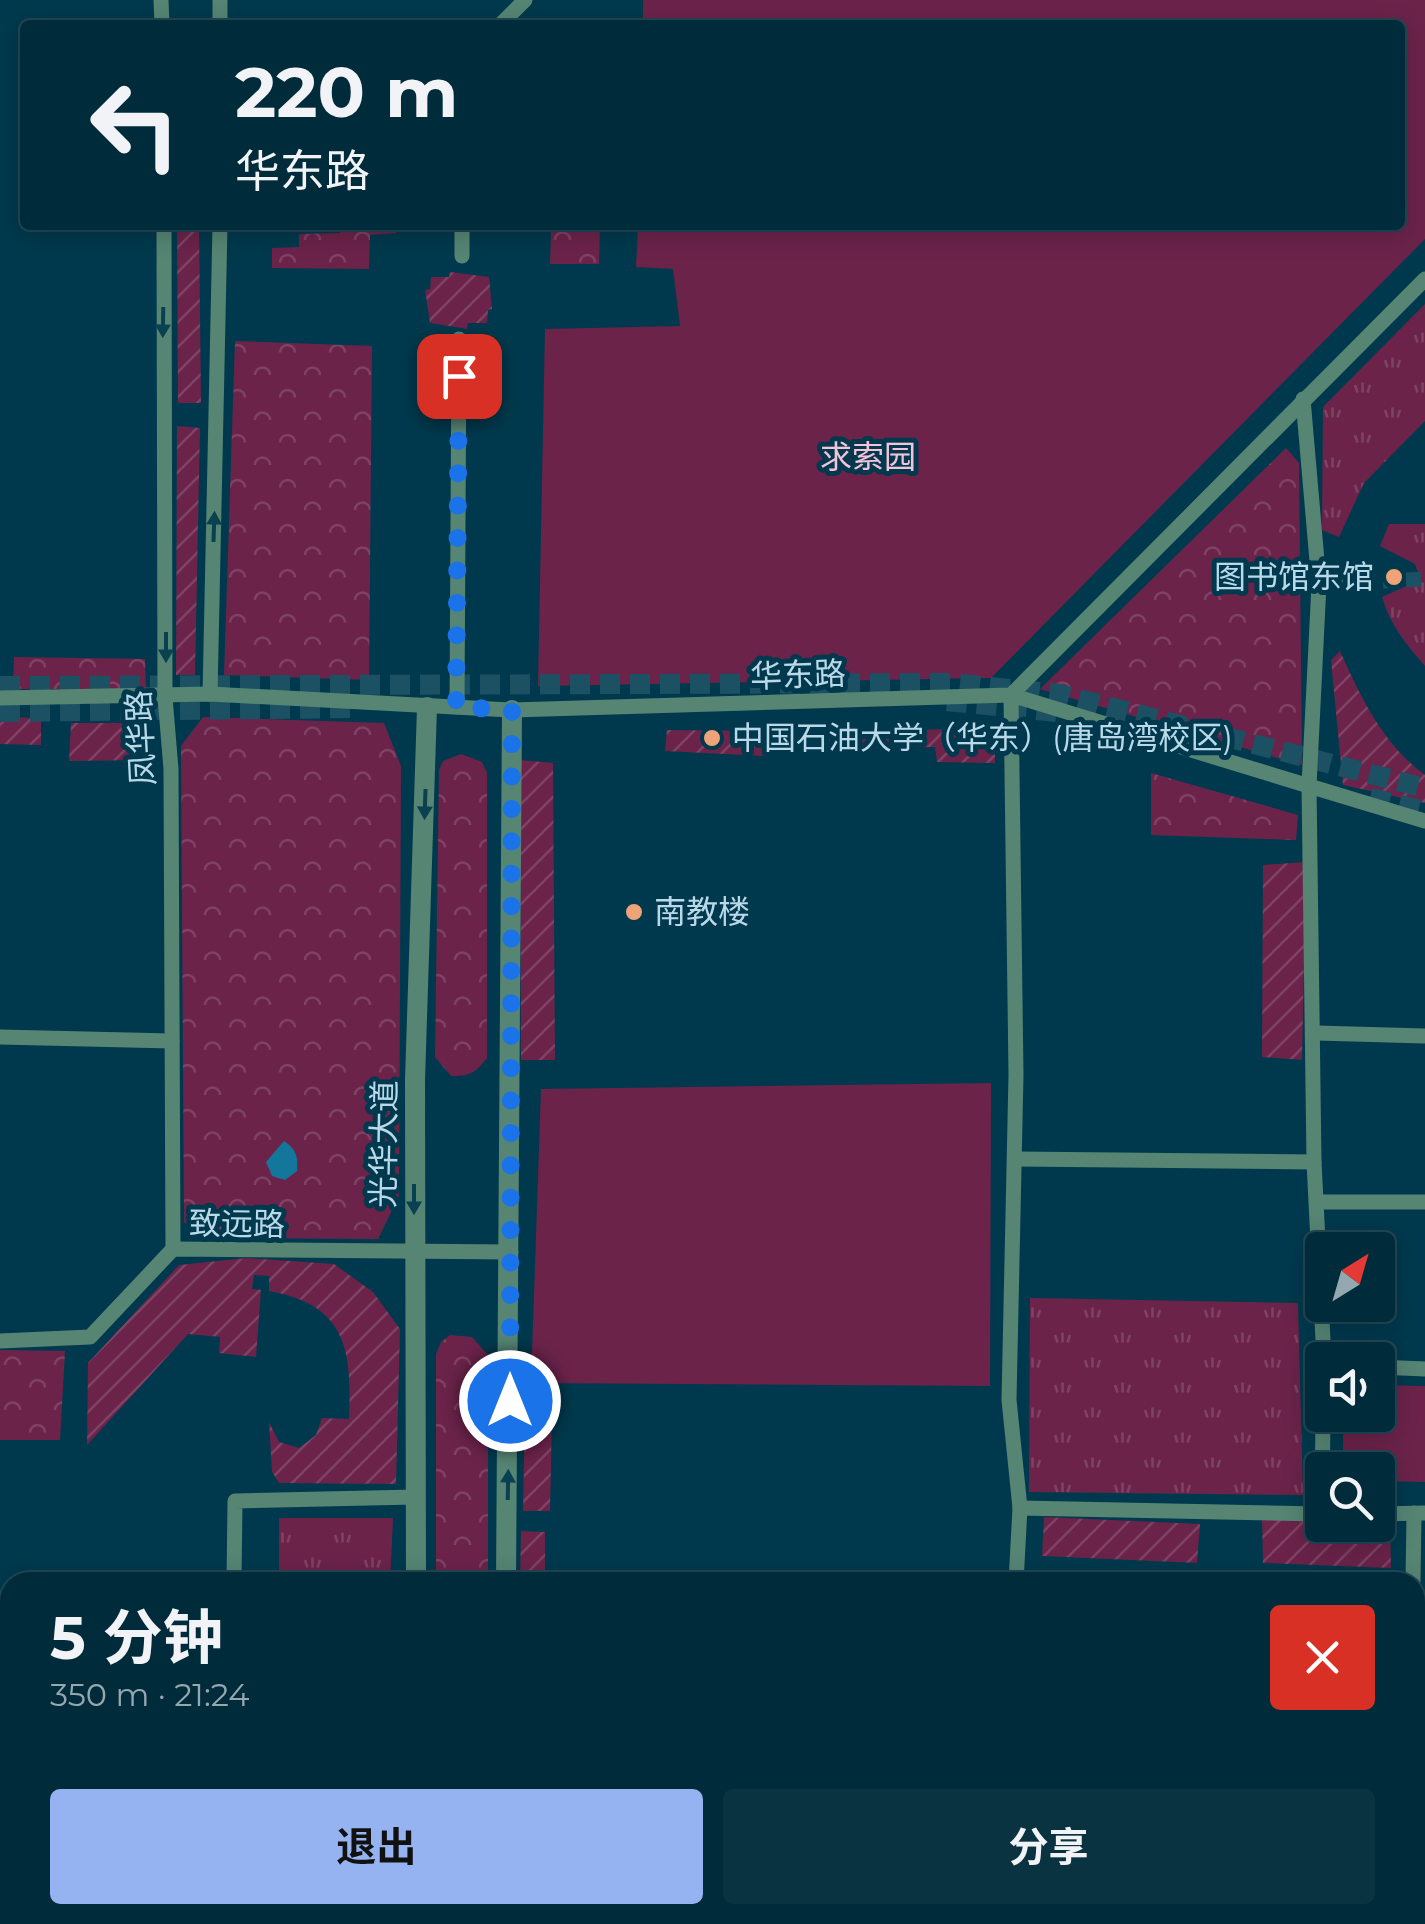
<!DOCTYPE html>
<html lang="zh">
<head>
<meta charset="utf-8">
<style>
  body { margin:0; font-family:Montserrat,"Noto Sans SC",sans-serif; background:#0a3342; color:#f1f3f6; height:100vh; display:flex; flex-direction:column; font-size:38px; white-space:nowrap }
  * { box-sizing:border-box; margin:0 }
  p { font-size:32px; color:#95a7af }
  .icon { flex:none; width:55px; height:55px; fill:none; stroke:currentColor; stroke-width:2; stroke-linecap:round; stroke-linejoin:round }
  .map { position:relative; flex:1; overflow:hidden }
  .details { position:absolute; left:0px; top:1572px; width:1425px; height:352px; display:flex; flex-direction:column; background:#002b3a; border-radius:30px 30px 0 0; box-shadow:0 5px 25px #0003,0 0 0 2px #224754 }
  .details>* { flex:none }
  .top-card { position:absolute; left:20px; top:20px; width:1385px; height:210px; border-radius:10px; box-shadow:0 5px 25px #0003,0 0 0 2px #224754; background:#002b3a; color:#f1f3f6; overflow:hidden }
  .needle { width:65px; rotate:37deg }
  .fabs { position:absolute; left:1305px; top:1232px; display:grid; gap:20px }
  .fabs a { display:grid; place-items:center; width:90px; height:90px; border-radius:10px; background:#002b3a; box-shadow:0 5px 25px #0003,0 0 0 2px #224754; font-size:50px }
  .pin { position:absolute; display:grid; place-items:center; width:85px; height:85px; color:#fff; margin:-42px; border-radius:20px; box-shadow:0 5px 15px #0006 }
  .me { position:absolute; width:110px; margin:-55px; rotate:0deg; stroke-linejoin:round; filter:drop-shadow(0 0 8px #0008) }
  .turn { display:flex; align-items:center; gap:35px; height:210px; padding:0 50px; font-size:45px }
  .turn .icon { width:130px; height:130px; stroke-width:2.5 }
  .turn b { display:block; font-size:70px; line-height:85px }
  .round { display:grid; place-items:center; flex:none; width:105px; height:105px; border-radius:10px; background:#0a3342 }
  .summary { display:flex; align-items:center; justify-content:space-between; height:170px; padding:0 50px }
  h1 { font-size:60px; font-weight:700; line-height:75px }
  .button { display:flex; gap:20px; margin-top:auto; padding:20px 50px }
  .button a { flex:1; height:115px; border-radius:10px; background:#95b2f1; color:#111; font-size:40px; font-weight:700; line-height:115px; text-align:center }
  .button a+a { background:#0a3342; color:#f1f3f6 }
  .map>svg:first-child { display:block }
  .grass { fill:url(#grass-tufts) }
  .forest { fill:url(#forest-crowns) }
  .park { fill:#6b234a }
  .garden { fill:url(#garden-furrows) }
  .water { fill:#13779c }
  .lines { fill:none; stroke-linecap:round; stroke-linejoin:round }
  .minor-tunnel { stroke:#1c5164; stroke-width:15; stroke-dasharray:15 8; stroke-linecap:butt }
  .secondary-tunnel { stroke:#1c5164; stroke-width:20; stroke-dasharray:20 10; stroke-linecap:butt }
  .minor { stroke:#568574; stroke-width:15 }
  .tertiary { stroke:#568574; stroke-width:20 }
  .oneway { fill:#094151 }
  .route { stroke:#1a73e8; stroke-width:18; stroke-dasharray:0 32.4 }
  .poi-dot { fill:#efa378; stroke:#00394d; stroke-width:4 }
  .labels { text-anchor:middle; stroke-width:10; stroke-linejoin:round; paint-order:stroke }
  .park-label { font-size:32px; fill:#f4c3d9; stroke:#00394d }
  .poi-label { font-size:32px; fill:#b9d8e8; stroke:#00394d; text-anchor:start }
  .street-label { font-size:32px; fill:#b9d8e8; stroke:#00394d }
</style>
</head>
<body>
<div class="map">
<svg width="1425" height="1924" viewBox="0 0 1425 1924">
  <defs>
    <pattern id="grass-tufts" width="24" height="20" patternUnits="userSpaceOnUse" patternTransform="scale(2.5)"><rect width="24" height="20" fill="#6b234a"/><path d="M3 7l-1-3M5 7V3M7 7l1-3M15 17l-1-3M17 17v-4M19 17l1-3" fill="none" stroke="#7e4264"/></pattern>
    <pattern id="forest-crowns" width="20" height="18" patternUnits="userSpaceOnUse" patternTransform="scale(2.5)"><rect width="20" height="18" fill="#6b234a"/><path d="M2 6a3 3 0 1 1 6 0M12 15a3 3 0 1 1 6 0" fill="none" stroke="#7e4264"/></pattern>
    <pattern id="garden-furrows" width="10" height="10" patternUnits="userSpaceOnUse" patternTransform="scale(2.5)"><rect width="10" height="10" fill="#6b234a"/><path d="M-1 1l2-2M0 10L10 0M9 11l2-2" fill="none" stroke="#7e4264"/></pattern>
  </defs>
  <rect width="100%" height="100%" fill="#00394d"/>
  <!-- grass -->
  <g class="grass">
    <path d="M1425 304V421L1364 483 1339 537 1322 530 1323 407Z"/>
    <path d="M1389 524H1425V666C1406 644 1390 625 1382 597L1411 584 1418 573 1415 564 1380 546Z"/>
    <path d="M1030 1298 1298 1303 1303 1495 1029 1492Z"/>
    <path d="M279 1518H393L390 1582H279Z"/>
  </g>
  <!-- forest -->
  <g class="forest">
    <path d="M340 225H396V233L370 235 369 269 272 268V248L299 247V234L340 233Z"/>
    <path d="M532 225H600L599 264H550L551 232Z"/>
    <path d="M235 341 372 346 369 680 224 675Z"/>
    <path d="M1286 448 1299 463 1302 765 1040 689Z"/>
    <path d="M14 657 145 659 146 689H13Z"/>
    <path d="M203 717 384 723 401 766 399 1196 378 1239 200 1238 184 1222 181 746Z"/>
    <path d="M461 754 482 762 487 773V1058C476 1072 469 1077 451 1076L435 1057 439 770 443 761Z"/>
    <path d="M1151 773 1298 815 1296 840 1151 835Z"/>
    <path d="M450 1335 472 1337 488 1355V1582H436V1354L441 1342Z"/>
    <path d="M0 1350 65 1351 60 1440H0Z"/>
  </g>
  <!-- park -->
  <g class="park">
    <path d="M643 0H1425V239L991 678 538 686 545 329 680 326 673 269 636 267 638 225H1400V25H643Z"/>
    <path d="M991 1083 990 1386 531 1383 541 1089Z"/>
    <path d="M1378 1385 1425 1386V1482L1378 1481V1470H1343V1415H1378Z"/>
    <path d="M0 1821 10 1822V1915H307L296 1924 0 1920Z"/>
    <path d="M1415 1895H1425V1924H626L615 1915H1415Z"/>
  </g>
  <!-- garden -->
  <g class="garden">
    <path d="M177 225H199L201 403H178Z"/>
    <path d="M450 272 489 277 492 309 488 310 487 323H468L467 329 430 323 425 290 430 289 431 277H449Z"/>
    <path d="M177 426 200 428 195 675H176Z"/>
    <path d="M1340 651C1361 698 1383 744 1425 775V803L1343 785 1331 660Z"/>
    <path d="M0 717 41 718V745L0 744Z"/>
    <path d="M71 723H148L150 760 69 761Z"/>
    <path d="M995 728V763L937 762 935 747 786 749 789 733Z"/>
    <path d="M667 730 767 731 765 756 665 751Z"/>
    <path d="M520 760 553 763 555 1060H521Z"/>
    <path d="M1306 862 1302 1060 1262 1057 1263 865Z"/>
    <path d="M247 1258 334 1264 373 1292 400 1329 396 1484 279 1483 272 1472 269 1422 279 1442 299 1448 316 1435 322 1418 349 1419C352 1350 347 1305 269 1291V1276L254 1275 252 1289 261 1290 256 1357 219 1353 220 1337 188 1334 87 1445 88 1363 179 1265Z"/>
    <path d="M525 1412 552 1414 550 1511H523Z"/>
    <path d="M1044 1517 1200 1524 1197 1563 1042 1556Z"/>
    <path d="M1262 1519 1322 1521V1525L1390 1522 1391 1568 1263 1563Z"/>
    <path d="M521 1531 545 1532V1582H520Z"/>
  </g>
  <!-- water -->
  <path class="water" d="M284 1141C296 1149 298 1156 297 1171L285 1180 272 1176 266 1162Z"/>
  <g class="lines">
    <!-- minor-tunnel -->
    <path class="minor-tunnel" d="M1360 582 1425 579"/>
    <!-- secondary-tunnel -->
    <g class="secondary-tunnel">
      <path d="M0 686 952 683 1059 694 1425 788"/>
      <path d="M947 701 1057 712"/>
      <path d="M0 712 358 708"/>
      <path d="M1370 798 1425 811"/>
    </g>
    <!-- minor -->
    <g class="minor">
      <path d="M161 0 162 25"/>
      <path d="M220 0V25"/>
      <path d="M500 25 525 0"/>
      <path d="M164 225 165 697 171 769 173 1249"/>
      <path d="M462 225V256"/>
      <path d="M1303 399 1319 584 1309 786 1425 821"/>
      <path d="M1319 584 1360 582"/>
      <path d="M210 694 220 225"/>
      <path d="M0 698 210 694 512 710 1011 695 1425 279"/>
      <path d="M457 707 459 339"/>
      <path d="M1316 1033 1425 1036"/>
      <path d="M0 1037 172 1041"/>
      <path d="M1015 1159 1314 1162"/>
      <path d="M1317 1202H1425"/>
      <path d="M0 1341 90 1337 173 1249 511 1252"/>
      <path d="M1378 1367 1425 1369"/>
      <path d="M1020 1508 1322 1514"/>
      <path d="M1322 1514 1323 1415"/>
      <path d="M1378 1514 1425 1513"/>
      <path d="M234 1582 235 1501 416 1497"/>
      <path d="M1016 1582 1020 1508 1009 1400 1016 1075 1011 695 1309 786 1314 1162 1324 1360"/>
      <path d="M1413 1582 1414 1513"/>
      <path d="M0 1696H10"/>
      <path d="M0 1777 10 1779"/>
      <path d="M1415 1850H1425"/>
    </g>
    <!-- tertiary -->
    <g class="tertiary">
      <path d="M416 1582 415 1080 427 707"/>
      <path d="M506 1582 512 710"/>
      <path d="M424 1915V1924"/>
      <path d="M358 1924 366 1915"/>
    </g>
  </g>
  <!-- one-way arrows -->
  <defs><path id="oneway-solid" d="M-6-.8H1V-3.2L6.5 0L1 3.2V.8H-6Z" transform="scale(2.5)"/></defs>
  <g class="oneway">
    <use href="#oneway-solid" transform="translate(163 322) rotate(91)"/>
    <use href="#oneway-solid" transform="translate(214 527) rotate(-88)"/>
    <use href="#oneway-solid" transform="translate(166 647) rotate(90)"/>
    <use href="#oneway-solid" transform="translate(425 804) rotate(92)"/>
    <use href="#oneway-solid" transform="translate(414 1199) rotate(90)"/>
    <use href="#oneway-solid" transform="translate(508 1485) rotate(-89)"/>
  </g>
  <g class="lines">
    <!-- route -->
    <path class="route" d="M459 376 456 707 512 710 510 1401"/>
  </g>
  <!-- markers -->
  <g class="poi-dot">
    <circle cx="1394" cy="577" r="10"/>
    <circle cx="712" cy="738" r="10"/>
    <circle cx="634" cy="912" r="10"/>
  </g>
  <g class="labels">
    <!-- park labels -->
    <g class="park-label">
      <text x="868" y="468">求索园</text>
    </g>
    <!-- poi labels -->
    <g class="poi-label">
      <text x="1374" y="588" text-anchor="end">图书馆东馆</text>
      <text x="732" y="749">中国石油大学（华东）(唐岛湾校区)</text>
      <text x="654" y="923">南教楼</text>
    </g>
    <!-- street labels -->
    <g class="street-label">
      <text transform="translate(798 675) rotate(-2)" y="11">华东路</text>
      <text transform="translate(141 738) rotate(-93)" y="11">凤华路</text>
      <text transform="translate(384 1144) rotate(-89)" y="11">光华大道</text>
      <text transform="translate(237 1224) rotate(1)" y="11">致远路</text>
    </g>
  </g>
</svg>
<div class="fabs">
<a><svg class="needle" viewBox="-14 -14 28 28"><path d="M0-13l5 13h-10z" fill="#e53935"/><path d="M0 13l5-13h-10z" fill="#95a7af"/></svg></a>
<a><svg class="icon" aria-label="sound" viewBox="0 0 24 24"><path d="M4 9h4l5-4v14l-5-4H4zM17 9q2 3 0 6"/></svg></a>
<a><svg class="icon" aria-label="search" viewBox="0 0 24 24"><circle cx="10" cy="10" r="6"/><path d="M15 15l6 6"/></svg></a>
</div>
<div class="pin" style="left:459px;top:376px;background:#d93025"><svg class="icon" aria-label="arrive" viewBox="0 0 24 24"><path d="M6 21V4h12l-3 4 3 4H6"/></svg></div>
<svg class="me" style="left:510px;top:1401px" viewBox="-20 -20 40 40"><circle r="17" fill="#1a73e8" stroke="#fff" stroke-width="3"/><path d="M0-11L8 9 0 5-8 9z" fill="#fff"/></svg>
<div class="top-card">
<div class="turn"><svg class="icon" aria-label="left" viewBox="0 0 24 24"><path d="M17 20v-9H6M10 6l-5 5 5 5"/></svg><div><b>220 m</b>华东路</div></div>
</div>
<section class="details">
<div class="summary"><div><h1>5 分钟</h1><p>350 m · 21:24</p></div><a class="round" style="background:#d93025;color:#fff"><svg class="icon" aria-label="close" viewBox="0 0 24 24"><path d="M6 6l12 12M18 6L6 18"/></svg></a></div>
<div class="button"><a>退出</a><a>分享</a></div>
</section>
</div>
</body>
</html>
